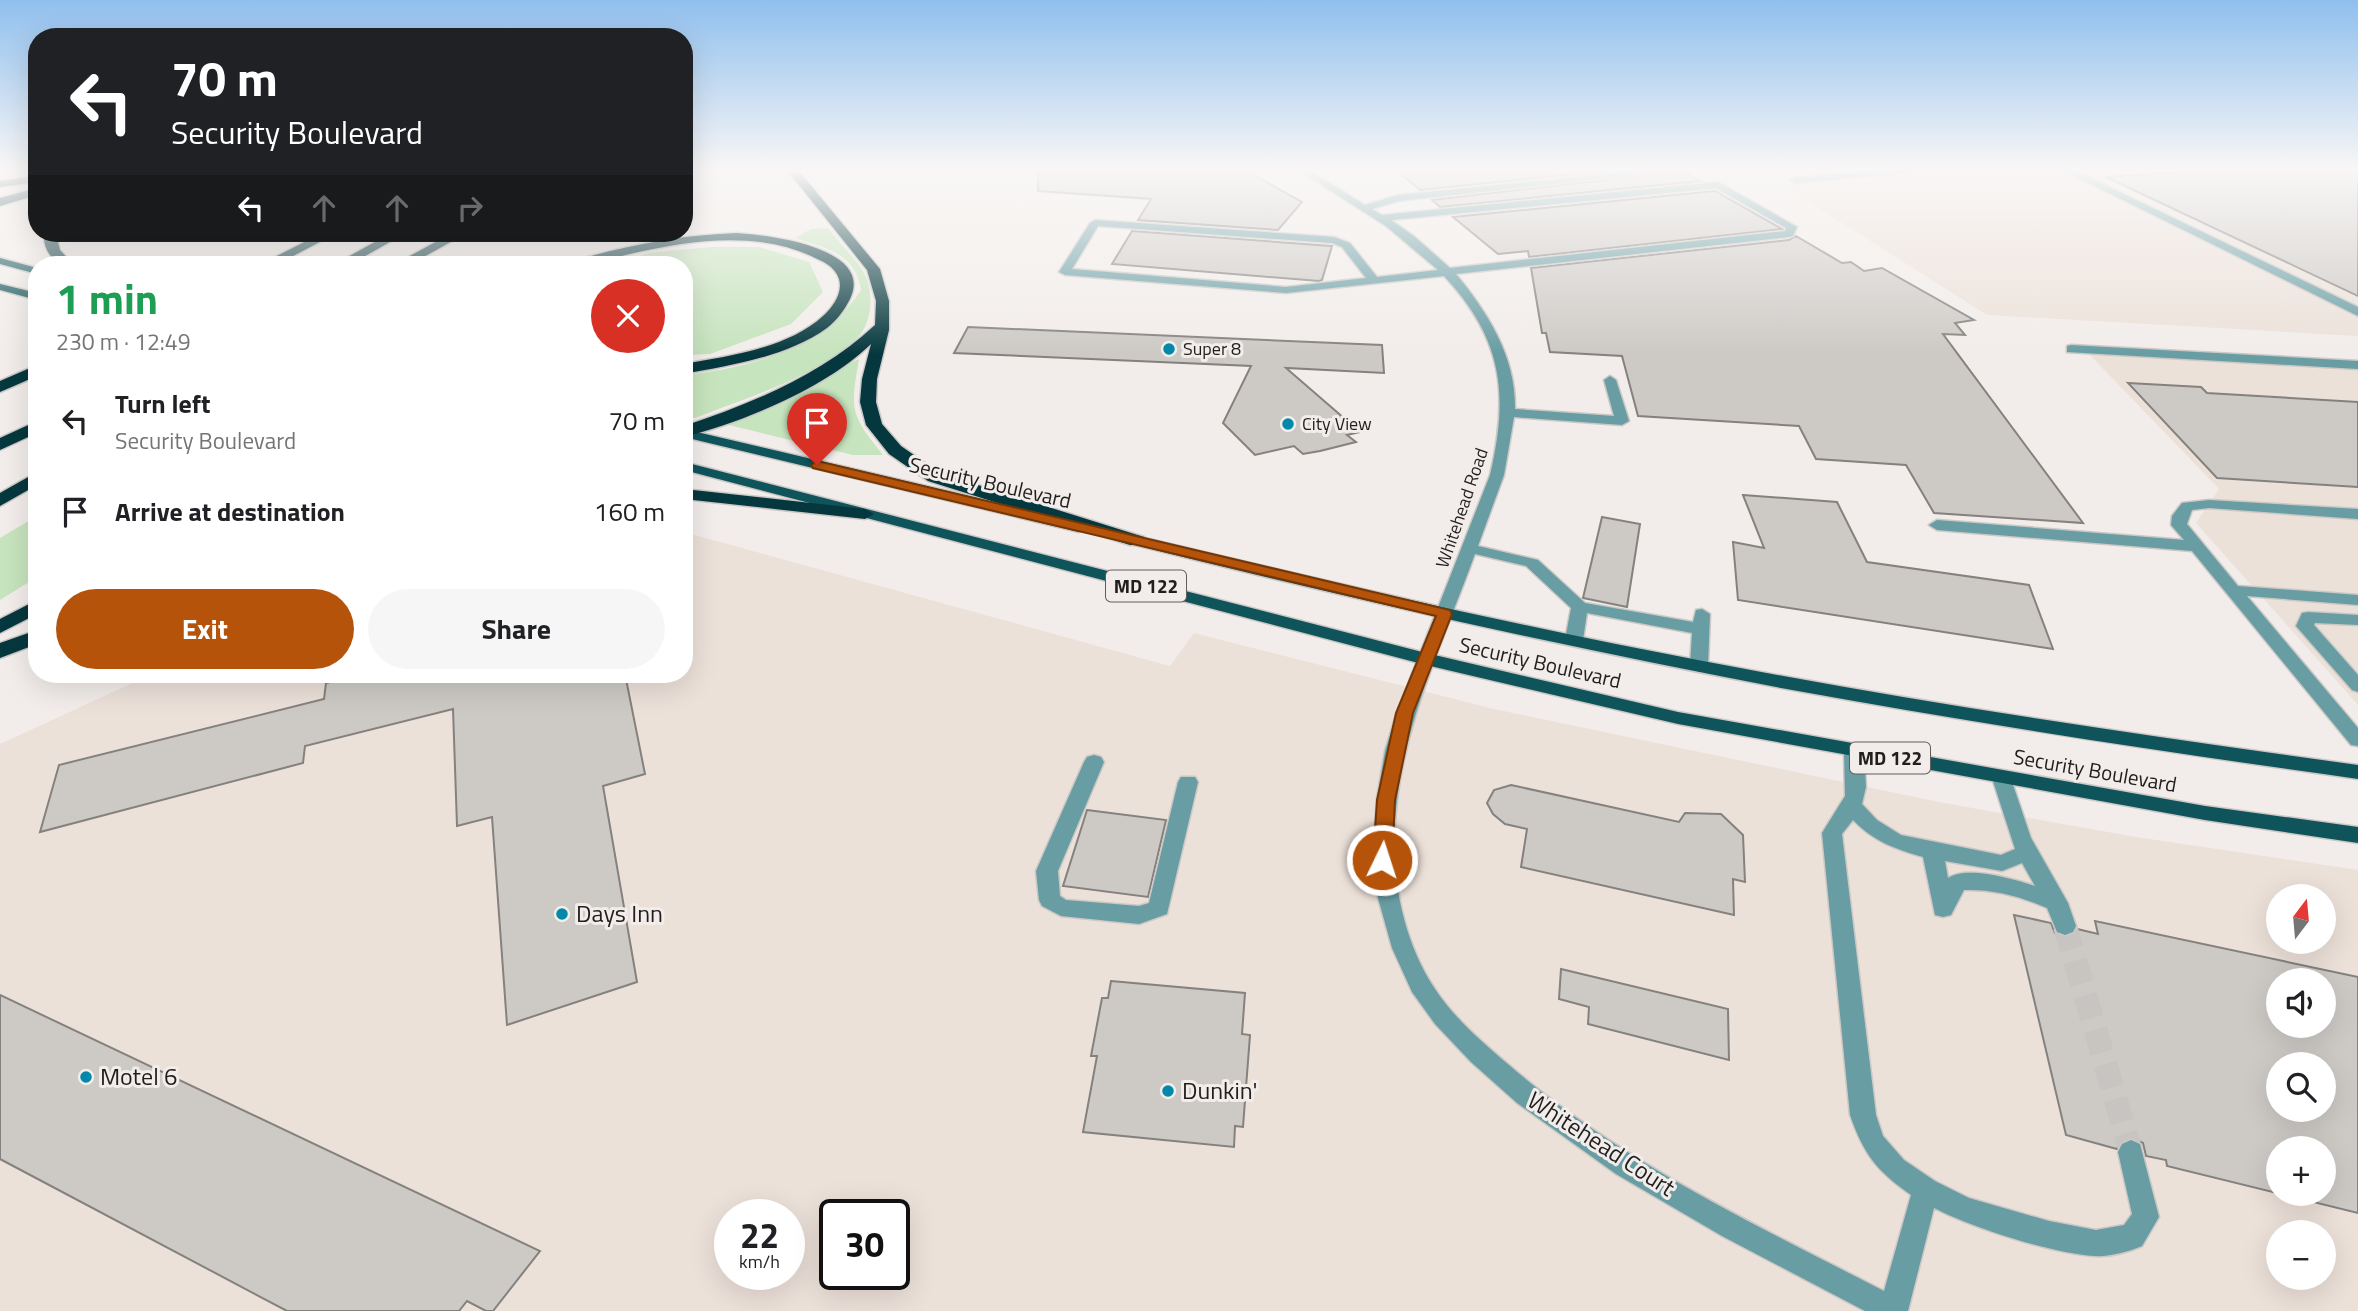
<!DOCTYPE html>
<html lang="en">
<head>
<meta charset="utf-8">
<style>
  body { margin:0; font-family:"Titillium Web",sans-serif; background:#f6f6f6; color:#202124; height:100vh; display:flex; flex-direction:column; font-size:26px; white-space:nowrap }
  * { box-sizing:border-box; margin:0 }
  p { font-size:23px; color:#757577 }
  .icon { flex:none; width:38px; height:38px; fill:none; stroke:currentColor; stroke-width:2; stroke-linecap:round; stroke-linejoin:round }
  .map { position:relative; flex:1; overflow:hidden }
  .drawer { position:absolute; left:28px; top:256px; width:665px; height:427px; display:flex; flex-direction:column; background:#fff; border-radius:28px; box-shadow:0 7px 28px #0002 }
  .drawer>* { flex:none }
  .guide { position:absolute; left:28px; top:28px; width:665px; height:214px; border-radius:28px; box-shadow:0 7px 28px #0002; background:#202124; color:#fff; overflow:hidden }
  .needle { width:46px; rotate:16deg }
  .fabs { position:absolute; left:2266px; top:884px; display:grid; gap:14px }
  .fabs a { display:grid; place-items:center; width:70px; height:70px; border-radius:50%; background:#fff; box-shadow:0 7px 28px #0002; font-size:35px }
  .speed { position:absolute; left:714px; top:1199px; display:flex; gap:14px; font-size:35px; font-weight:700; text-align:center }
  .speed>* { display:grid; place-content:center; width:91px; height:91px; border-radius:50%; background:#fff; box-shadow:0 7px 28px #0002; line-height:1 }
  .speed small { font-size:18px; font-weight:400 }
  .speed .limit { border:4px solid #111; border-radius:10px; background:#fff; color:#111 }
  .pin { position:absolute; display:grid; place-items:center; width:60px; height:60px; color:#fff; margin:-72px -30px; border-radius:50% 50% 50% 0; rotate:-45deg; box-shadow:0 0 7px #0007 }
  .pin .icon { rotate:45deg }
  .me { position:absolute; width:77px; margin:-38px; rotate:4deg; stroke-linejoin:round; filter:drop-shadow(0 0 5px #0008) }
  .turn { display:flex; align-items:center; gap:24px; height:147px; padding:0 28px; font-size:32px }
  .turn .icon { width:91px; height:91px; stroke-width:2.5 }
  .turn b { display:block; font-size:49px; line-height:60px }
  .lanes { display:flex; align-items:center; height:66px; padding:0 28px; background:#0003; justify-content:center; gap:35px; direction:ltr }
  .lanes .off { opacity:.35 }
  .round { display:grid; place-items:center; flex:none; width:74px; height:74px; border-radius:37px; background:#f6f6f6 }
  .summary { display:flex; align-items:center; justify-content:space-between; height:119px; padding:0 28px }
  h1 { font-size:42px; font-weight:700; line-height:52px; color:#1e9e55 }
  .action { display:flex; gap:14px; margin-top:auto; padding:14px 28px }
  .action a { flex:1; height:80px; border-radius:42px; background:#b45309; color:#fff; font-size:28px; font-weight:700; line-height:80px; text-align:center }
  .action a+a { background:#f6f6f6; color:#202124 }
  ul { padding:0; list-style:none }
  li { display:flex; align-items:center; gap:21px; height:91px; padding:0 28px }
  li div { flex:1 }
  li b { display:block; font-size:26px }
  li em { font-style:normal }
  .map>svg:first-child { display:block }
  .built { fill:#ece1d9; fill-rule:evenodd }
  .green { fill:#c6e4bd }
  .building { fill:#cdcac6; stroke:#84817e; stroke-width:2; fill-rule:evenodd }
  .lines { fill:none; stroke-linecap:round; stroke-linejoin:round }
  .minor-tunnel { stroke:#c8c4c1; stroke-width:24; stroke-dasharray:24 12; stroke-linecap:butt }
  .minor-casing { stroke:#ccc8c5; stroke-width:3 }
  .major-casing { stroke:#ccc8c5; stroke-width:3 }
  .highway-casing { stroke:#ccc8c5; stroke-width:3 }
  .minor { fill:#689da4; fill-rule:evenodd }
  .major { fill:#0f545b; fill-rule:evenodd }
  .highway { fill:#05383e; fill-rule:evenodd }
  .route { fill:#b45309; stroke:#753606; stroke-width:2 }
  .poi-dot { fill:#0289aa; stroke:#f2edea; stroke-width:2.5 }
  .labels { text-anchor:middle; stroke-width:6; stroke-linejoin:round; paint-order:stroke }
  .far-poi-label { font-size:18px; fill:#211f1e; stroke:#f2edea; text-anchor:start }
  .far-street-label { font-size:18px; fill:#211f1e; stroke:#f2edea }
  .shield { fill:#f2edea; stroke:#605d5b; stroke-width:2 }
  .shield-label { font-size:19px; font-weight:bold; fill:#211f1e }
  .street-label { font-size:21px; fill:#211f1e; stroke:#f2edea }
  .near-poi-label { font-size:24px; fill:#211f1e; stroke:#f2edea; text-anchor:start }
  .near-street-label { font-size:24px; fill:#211f1e; stroke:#f2edea }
</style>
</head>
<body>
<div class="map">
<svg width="2358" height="1311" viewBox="0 0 2358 1311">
  <rect width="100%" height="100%" fill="#f2edea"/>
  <!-- built -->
  <g class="built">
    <path d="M1739 170H1865L1753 178Z"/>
    <path d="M2041 170H2358V336L1987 315 1782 185Z"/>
    <path d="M2086 351 2358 367V705L2196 523 2219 489Z"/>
    <path d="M684 532 1170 666 1194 633 1494 709 1939 802 2136 837 2358 870V1311H0V744L152 674H684ZM2278 896H2324V942H2278ZM2278 980H2324V1026H2278ZM2278 1064H2324V1110H2278ZM2278 1148H2324V1194H2278ZM730 1214H789V1274H730ZM835 1214H894V1274H835ZM2278 1232H2324V1278H2278Z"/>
  </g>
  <!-- green -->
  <g class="green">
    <path d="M828 228C839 243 857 259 865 275 874 293 872 321 859 336 826 374 742 399 695 418L684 415V375C749 369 824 347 861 290 856 254 827 248 795 238L811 229Z"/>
    <path d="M710 247H759L809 262 823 292 791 324 710 354 684 355V264H614L649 253Z"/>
    <path d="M859 359C850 410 850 414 883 455H853L724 424Z"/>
    <path d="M37 516V577L0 600V538Z"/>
  </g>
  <!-- building -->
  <g class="building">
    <path d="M1038 170H1245L1302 202 1278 230 1138 220 1151 199 1038 191Z"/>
    <path d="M1396 170H1614L1420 190Z"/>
    <path d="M2215 170H2358V296L2106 177Z"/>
    <path d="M1682 171 1700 181 1440 207 1432 200Z"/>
    <path d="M1715 191 1782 229 1529 257 1528 251 1498 254 1453 217Z"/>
    <path d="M1132 231 1331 246H1332L1322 280 1319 281 1112 264Z"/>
    <path d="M1796 236 1842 263 1851 262 1864 271 1882 268 1974 320 1955 323 1965 335 1943 334 2083 523 1934 513 1906 465 1816 459 1799 426 1638 416 1622 356 1550 352 1546 333H1542L1531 268 1789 240Z"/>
    <path d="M968 327 1382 345 1384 373 1286 368 1360 432 1347 435 1356 442 1320 451 1303 454 1294 446 1255 455 1223 423 1251 366 954 353Z"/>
    <path d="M2128 383 2201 387 2207 393 2358 402V487L2217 478Z"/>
    <path d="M1743 495 1837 502 1867 562 2029 585 2053 649 1738 600 1733 542 1764 548Z"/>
    <path d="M1602 517 1640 524 1627 607 1583 598Z"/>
    <path d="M364 674H625L645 774 603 786 637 982 507 1025 492 817 457 826 453 709 305 746 303 763 40 832 59 765 324 699 326 683Z"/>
    <path d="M1511 785 1679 822 1685 813 1721 814 1743 835 1745 882 1733 879 1734 915 1521 867 1527 829 1505 824 1493 814 1487 803 1494 790Z"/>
    <path d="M1087 810 1166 820 1148 897 1063 886Z"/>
    <path d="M2014 915 2051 923 2055 933 2064 937 2074 934 2077 929 2098 934 2095 921 2358 977V1213L2167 1166 2166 1160 2146 1156 2143 1143 2132 1138 2121 1142 2117 1149 2066 1135ZM2278 980H2324V1026H2278ZM2278 1064H2324V1110H2278ZM2278 1148H2324V1194H2278Z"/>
    <path d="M1561 969 1728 1009 1729 1060 1588 1024 1589 1007 1559 999Z"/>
    <path d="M1111 981 1245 993 1242 1034 1250 1035 1243 1127 1235 1126 1234 1147 1083 1132 1097 1056H1091L1102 998H1108Z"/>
    <path d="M0 995 540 1251 493 1311H486L467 1301 459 1311H287L0 1159Z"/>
  </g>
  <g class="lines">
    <!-- minor-tunnel -->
    <path class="minor-tunnel" d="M2065 926 2131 1152"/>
    <!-- minor casing -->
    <g class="minor-casing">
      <g id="minor">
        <path d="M1298 170H1309L1365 205 1398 195 1644 170H1680L1399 201 1372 209 1382 215 1718 182 1797 227 1793 236 1789 237 1456 274C1488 313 1516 357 1515 409L1614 416 1604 380 1610 376 1616 380 1629 421 1622 425 1514 417 1504 475 1478 546 1538 560 1585 603 1693 622 1696 610 1702 609 1710 614 1708 666 1699 672 1690 666 1692 633 1587 613 1583 640 1574 645 1565 640 1571 608 1526 566 1475 554C1443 642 1401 727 1395 822 1391 878 1403 941 1435 989 1455 1019 1482 1042 1509 1065 1620 1161 1754 1224 1884 1291L1911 1195C1877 1171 1864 1155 1850 1115L1822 833 1845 796 1844 752 1847 747H1861L1864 752 1866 787 1862 804 1877 820 1901 835 2001 855 2015 849 1992 778 1995 773H2009L2031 838 2068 903 2076 926 2073 932 2065 935 2057 932 2047 908C2020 896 1992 889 1964 890L1951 915 1943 917 1935 915 1923 857C1895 849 1873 841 1853 820L1842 834 1876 1115 1883 1136 1904 1160 1935 1181 1969 1198 2049 1221 2096 1230 2124 1225 2132 1214 2118 1152 2122 1144 2131 1140 2140 1144 2159 1217 2142 1246C2128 1252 2109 1257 2094 1256 2051 1253 1973 1228 1934 1208L1908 1311H1865L1722 1236 1616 1174 1517 1103 1471 1062 1435 1024 1412 992 1392 948 1378 898 1373 849 1377 798 1385 751 1397 712 1490 475C1509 394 1503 339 1444 276L1286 293 1065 275 1059 272 1090 223 1095 220 1334 237 1350 243 1377 277 1438 270 1386 226ZM1716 188 1786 228 1785 231 1450 268 1415 237 1391 220ZM1098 226 1332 243 1342 247 1366 278 1286 287 1072 269ZM1945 861 2002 871 2022 863 2035 886C2014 879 1966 865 1948 878Z"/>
        <path d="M1885 170H1933L1795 183 1790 180 1795 177Z"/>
        <path d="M2062 170H2074L2358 307V316Z"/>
        <path d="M2071 345 2358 361V369L2067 352V346Z"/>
        <path d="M2209 500 2358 509V519L2209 508 2192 510 2187 524 2238 586 2358 595V605L2247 596 2358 728V746L2351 745 2192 551 1937 530 1929 525 1937 520 2184 540 2171 525 2172 516 2182 503Z"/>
        <path d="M2308 612 2358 615V625L2315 623 2314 625 2358 675V692L2352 690 2296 626 2302 613Z"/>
        <path d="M1094 755 1101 757 1104 762 1058 871 1060 896 1066 900 1139 906 1149 903 1178 782 1181 777H1195L1198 782 1167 914 1139 924 1061 916 1042 906 1039 900 1036 871 1084 762 1087 757Z"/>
      </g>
    </g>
    <!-- major casing -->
    <g class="major-casing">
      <g id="major">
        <path d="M0 258 37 268V274L0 264Z"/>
        <path d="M0 284 37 293V300L0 290Z"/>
        <path d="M684 429 1079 522 1087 527 1079 532 684 437Z"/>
        <path d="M684 462 1426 653 1678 712 2205 806 2358 827V843L2205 820 1678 724 1426 665 684 470Z"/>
        <path d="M1124 533C1316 579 1509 624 1703 661 1921 703 2139 735 2358 765V779C2165 752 1973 723 1781 688 1559 646 1338 596 1119 541L1116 538 1119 535Z"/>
      </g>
    </g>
    <!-- highway casing -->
    <g class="highway-casing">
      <g id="highway">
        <path d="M787 170H798L880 269 889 301V330L877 379 876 402 882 424 901 446 940 473 1144 537 1146 541 1144 545H1130L928 481 889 454 866 425 860 402 862 379 871 344C827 387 744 422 684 437V426C753 403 821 375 875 325L876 301 867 270Z"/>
        <path d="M37 176V182L0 187V181Z"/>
        <path d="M37 188V195L0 206V198Z"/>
        <path d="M44 233H56L60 250 73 264H59C49 256 43 247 44 233Z"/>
        <path d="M322 233H337L278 264H261Z"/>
        <path d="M391 233H406L351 264H335Z"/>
        <path d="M452 233H467L411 264H395Z"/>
        <path d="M737 233C767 235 875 247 850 299 844 311 837 320 827 328 787 357 731 365 684 374V364C730 356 788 348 823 316 833 307 843 293 839 279 835 266 822 261 811 256 757 231 690 240 634 253 612 258 593 265 571 264L573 261C628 245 681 235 737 233Z"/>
        <path d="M37 365V376L0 392V381Z"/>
        <path d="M37 421V433L0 450V438Z"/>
        <path d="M37 472V485L0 506V493Z"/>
        <path d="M684 489 865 509 874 514 865 519 684 499Z"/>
        <path d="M37 600V614L0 633V619Z"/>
        <path d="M37 630V644L0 658V643Z"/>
      </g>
    </g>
    <!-- minor -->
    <use href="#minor" class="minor"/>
    <!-- major -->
    <use href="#major" class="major"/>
    <!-- highway -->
    <use href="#highway" class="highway"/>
  </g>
  <!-- sky -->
  <linearGradient id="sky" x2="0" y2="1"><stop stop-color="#90bfee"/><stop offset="0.48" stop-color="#f9f7f6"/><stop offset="1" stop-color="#f9f7f6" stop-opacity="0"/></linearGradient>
  <rect width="2358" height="354" fill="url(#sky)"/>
  <!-- route -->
  <path class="route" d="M817 461 1450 610 1452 614 1413 713 1395 800 1392 860 1389 865H1376L1373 860 1377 800 1396 713 1436 616 813 468 811 465Z"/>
  <!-- markers -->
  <g class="poi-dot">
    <circle cx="1169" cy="349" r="7"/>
    <circle cx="1288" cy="424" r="7"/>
    <circle cx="562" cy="914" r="7"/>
    <circle cx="86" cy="1077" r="7"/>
    <circle cx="1168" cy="1091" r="7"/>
  </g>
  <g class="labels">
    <!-- far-poi labels -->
    <g class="far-poi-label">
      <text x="1183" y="355">Super 8</text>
      <text x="1302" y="430">City View</text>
    </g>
    <!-- far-street labels -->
    <g class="far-street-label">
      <text transform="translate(1462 508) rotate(-71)" y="6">Whitehead Road</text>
    </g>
    <!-- shield labels -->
    <g class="shield">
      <rect x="1106" y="570.5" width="80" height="31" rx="5"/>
      <rect x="1850" y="742.5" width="80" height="31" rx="5"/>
    </g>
    <g class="shield-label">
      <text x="1146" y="593">MD 122</text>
      <text x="1890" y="765">MD 122</text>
    </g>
    <!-- street labels -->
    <g class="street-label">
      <text transform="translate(990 483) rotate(13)" y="7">Security Boulevard</text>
      <text transform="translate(1540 663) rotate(13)" y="7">Security Boulevard</text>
      <text transform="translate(2095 771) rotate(10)" y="7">Security Boulevard</text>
    </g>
    <!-- near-poi labels -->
    <g class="near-poi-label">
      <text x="576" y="922">Days Inn</text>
      <text x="100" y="1085">Motel 6</text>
      <text x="1182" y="1099">Dunkin'</text>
    </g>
    <!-- near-street labels -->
    <g class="near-street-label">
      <text transform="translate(1601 1144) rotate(33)" y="8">Whitehead Court</text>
    </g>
  </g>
</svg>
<div class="fabs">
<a><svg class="needle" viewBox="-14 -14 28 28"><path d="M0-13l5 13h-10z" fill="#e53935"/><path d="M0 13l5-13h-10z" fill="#757577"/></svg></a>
<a><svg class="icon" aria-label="sound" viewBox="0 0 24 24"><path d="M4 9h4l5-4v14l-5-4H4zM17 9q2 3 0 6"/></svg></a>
<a><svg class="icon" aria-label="search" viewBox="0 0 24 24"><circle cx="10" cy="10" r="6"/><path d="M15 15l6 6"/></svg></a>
<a>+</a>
<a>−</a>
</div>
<div class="speed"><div>22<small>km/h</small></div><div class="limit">30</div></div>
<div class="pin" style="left:817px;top:465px;background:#d93025"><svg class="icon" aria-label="arrive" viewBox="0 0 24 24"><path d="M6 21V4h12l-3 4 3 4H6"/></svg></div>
<svg class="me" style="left:1382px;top:860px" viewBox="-20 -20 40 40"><circle r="17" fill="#b45309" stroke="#fff" stroke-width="3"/><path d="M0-11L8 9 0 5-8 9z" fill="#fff"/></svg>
<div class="guide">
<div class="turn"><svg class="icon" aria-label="left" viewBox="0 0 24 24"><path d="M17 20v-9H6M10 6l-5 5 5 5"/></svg><div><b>70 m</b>Security Boulevard</div></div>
<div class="lanes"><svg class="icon" aria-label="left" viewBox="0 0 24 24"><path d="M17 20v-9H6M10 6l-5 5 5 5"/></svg><svg class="icon off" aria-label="ahead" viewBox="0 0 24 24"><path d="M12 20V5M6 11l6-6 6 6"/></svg><svg class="icon off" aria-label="ahead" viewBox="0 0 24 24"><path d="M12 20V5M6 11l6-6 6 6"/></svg><svg class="icon off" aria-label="right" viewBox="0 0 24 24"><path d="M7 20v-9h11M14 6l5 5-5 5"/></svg></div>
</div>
<section class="drawer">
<div class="summary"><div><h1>1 min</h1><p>230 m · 12:49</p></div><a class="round" style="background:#d93025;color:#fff"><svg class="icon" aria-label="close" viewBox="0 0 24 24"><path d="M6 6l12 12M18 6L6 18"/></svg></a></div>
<ul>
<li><svg class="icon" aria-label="left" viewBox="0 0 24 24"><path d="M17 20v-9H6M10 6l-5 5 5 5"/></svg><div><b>Turn left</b><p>Security Boulevard</p></div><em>70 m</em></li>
<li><svg class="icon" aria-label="arrive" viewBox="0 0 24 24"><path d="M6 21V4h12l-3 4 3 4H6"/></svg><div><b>Arrive at destination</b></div><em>160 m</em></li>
</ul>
<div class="action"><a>Exit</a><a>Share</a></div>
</section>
</div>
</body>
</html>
